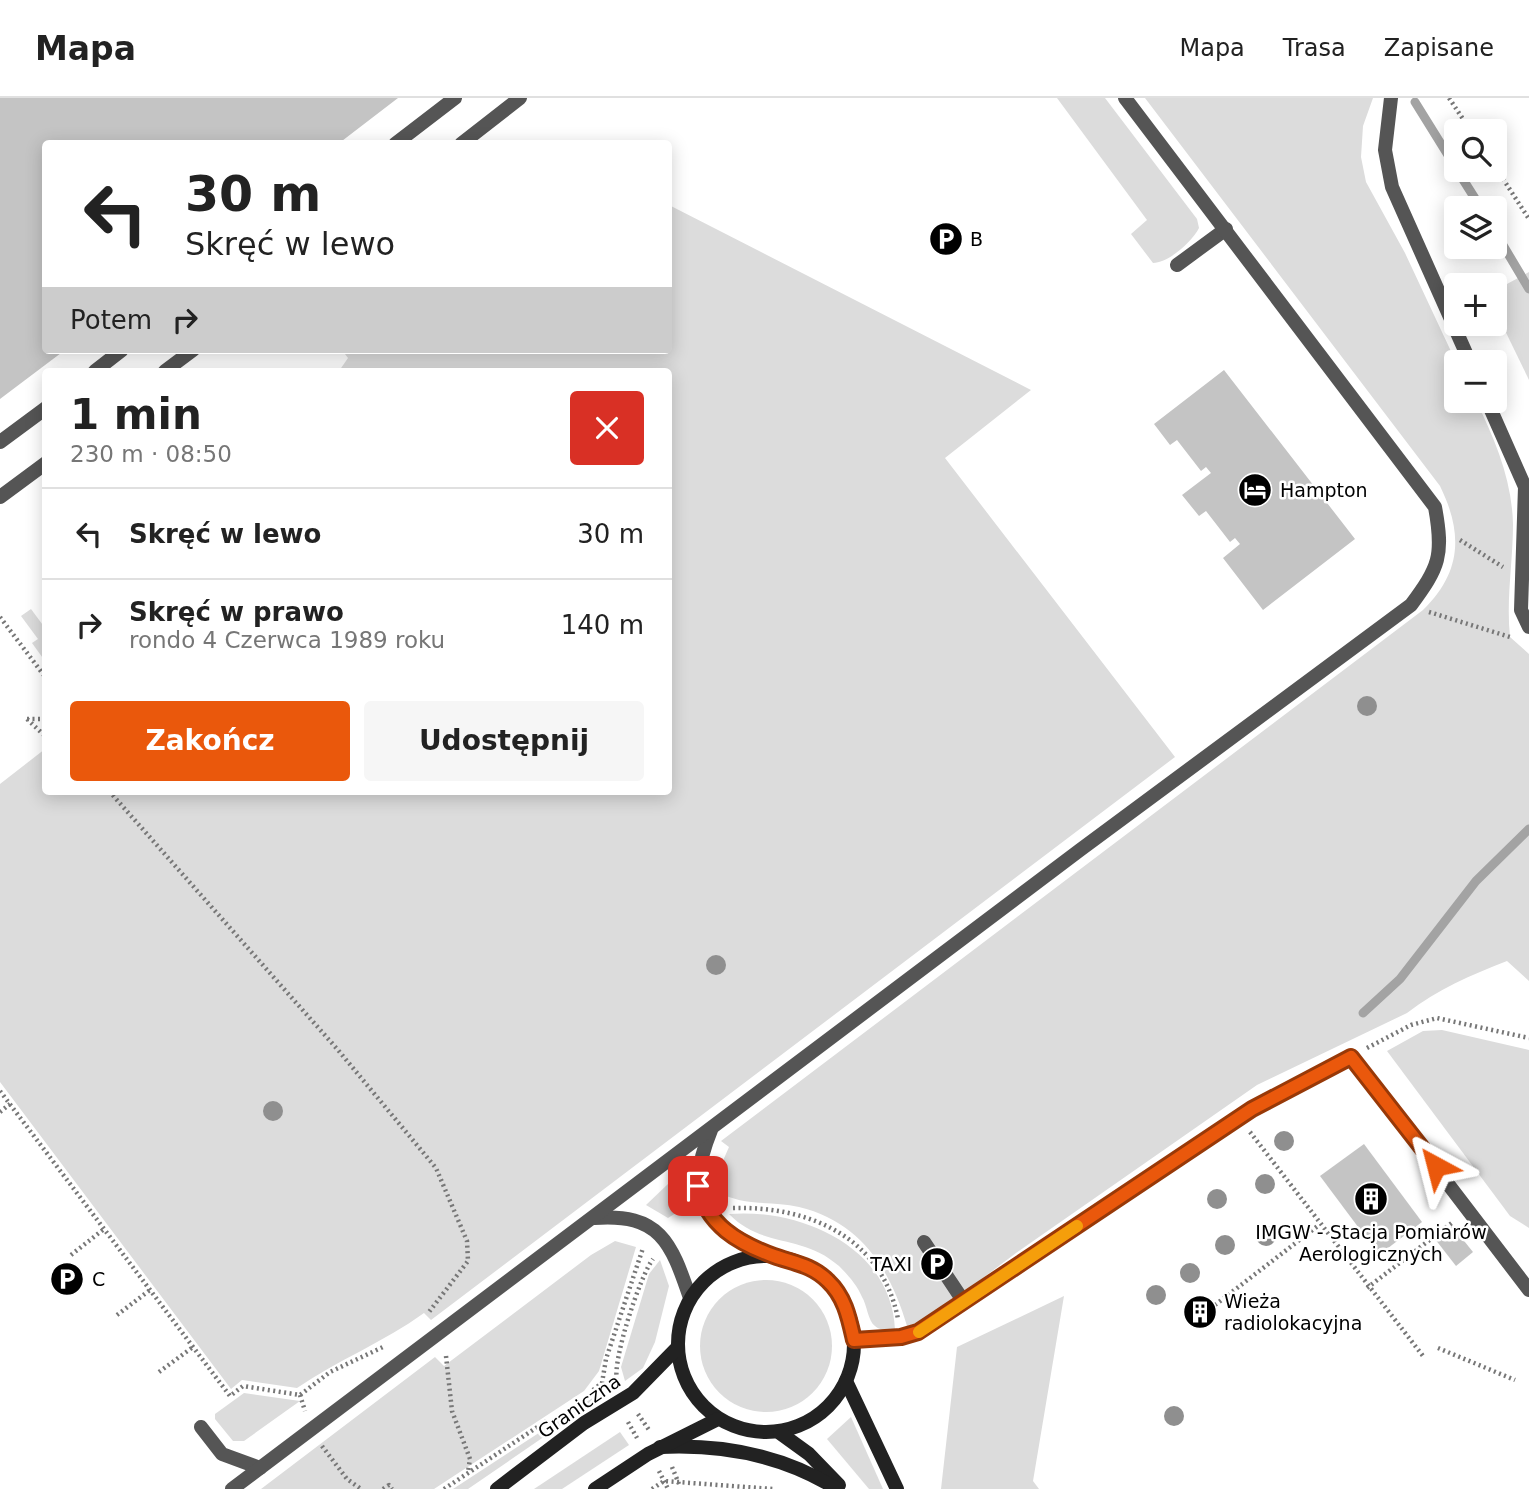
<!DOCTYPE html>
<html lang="pl">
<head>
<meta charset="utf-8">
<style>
  body { margin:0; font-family:"DejaVu Sans",sans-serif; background:#f6f6f6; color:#222; height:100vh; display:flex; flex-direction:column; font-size:26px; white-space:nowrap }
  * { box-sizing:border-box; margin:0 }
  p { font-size:23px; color:#767676 }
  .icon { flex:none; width:38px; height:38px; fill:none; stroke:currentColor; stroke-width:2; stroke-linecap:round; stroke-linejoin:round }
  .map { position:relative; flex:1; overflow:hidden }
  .sheet { position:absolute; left:42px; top:270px; width:630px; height:427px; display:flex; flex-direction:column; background:#fff; border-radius:7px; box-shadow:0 4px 18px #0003 }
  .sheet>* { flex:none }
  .hud { position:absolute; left:42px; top:42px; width:630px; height:214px; border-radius:7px; box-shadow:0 4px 18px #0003; background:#fff; color:#222; overflow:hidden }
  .fabs { position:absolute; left:1444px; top:21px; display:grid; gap:14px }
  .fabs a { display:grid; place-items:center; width:63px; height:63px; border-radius:7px; background:#fff; box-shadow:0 4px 18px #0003; font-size:35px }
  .pin { position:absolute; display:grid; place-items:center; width:60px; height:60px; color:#fff; margin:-30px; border-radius:14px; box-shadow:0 4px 10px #0006 }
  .me { position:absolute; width:77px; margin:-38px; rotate:322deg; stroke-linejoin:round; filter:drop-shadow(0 0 5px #0008) }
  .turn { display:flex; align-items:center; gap:24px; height:147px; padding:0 28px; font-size:32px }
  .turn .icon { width:91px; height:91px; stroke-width:2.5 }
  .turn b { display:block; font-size:49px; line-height:60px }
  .then { display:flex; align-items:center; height:66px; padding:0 28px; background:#0003; gap:14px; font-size:26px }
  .round { display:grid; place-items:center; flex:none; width:74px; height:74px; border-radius:7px; background:#f6f6f6 }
  .overview { display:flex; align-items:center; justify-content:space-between; height:119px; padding:0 28px }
  h1 { font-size:42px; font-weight:700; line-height:52px }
  .action { display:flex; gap:14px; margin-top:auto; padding:14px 28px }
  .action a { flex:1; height:80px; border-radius:7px; background:#ea580c; color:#fff; font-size:28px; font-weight:700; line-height:80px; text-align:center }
  .action a+a { background:#f6f6f6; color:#222 }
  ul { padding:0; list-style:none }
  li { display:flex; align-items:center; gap:21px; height:91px; padding:0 28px; border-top:2px solid #e0e0e0 }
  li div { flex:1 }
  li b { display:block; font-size:26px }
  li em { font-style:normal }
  header { display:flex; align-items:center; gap:42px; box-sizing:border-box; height:98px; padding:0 35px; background:#fff; border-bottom:2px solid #e0e0e0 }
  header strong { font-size:33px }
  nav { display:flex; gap:38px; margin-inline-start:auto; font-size:24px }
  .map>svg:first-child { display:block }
  .green { fill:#dcdcdc }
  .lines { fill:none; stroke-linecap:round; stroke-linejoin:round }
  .stream { stroke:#a3a3a3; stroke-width:9 }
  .building { fill:#c4c4c4 }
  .path { stroke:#777; stroke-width:4.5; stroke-dasharray:2 3.5; stroke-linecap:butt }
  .service { stroke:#555; stroke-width:14 }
  .secondary { stroke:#222; stroke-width:14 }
  .tree { fill:#8f8f8f }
  .route-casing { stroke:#983908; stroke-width:18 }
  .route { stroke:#ea580c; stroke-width:12 }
  .slow { stroke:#f59e0b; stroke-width:12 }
  .labels { text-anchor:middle; stroke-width:5; stroke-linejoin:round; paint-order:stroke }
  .poi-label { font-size:19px; fill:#000; stroke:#fff; text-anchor:start }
  .street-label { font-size:19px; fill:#000; stroke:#fff }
</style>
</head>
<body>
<header>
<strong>Mapa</strong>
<nav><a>Mapa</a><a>Trasa</a><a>Zapisane</a></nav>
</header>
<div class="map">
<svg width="1529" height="1391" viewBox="0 0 1529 1391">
  <rect width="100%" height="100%" fill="#fff"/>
  <!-- green -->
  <g class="green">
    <path d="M1057 0H1105L1197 121 1199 130C1192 144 1168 165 1153 165L1131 136 1147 122Z"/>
    <path d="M1145 0H1373L1363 28 1361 59 1366 84 1405 155 1456 264V303H1476C1495 341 1512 382 1513 426 1513 464 1506 501 1510 539L1529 556V883L1507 863C1471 877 1438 891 1407 915L1257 987 1016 1155 926 1223 907 1228C890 1171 861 1124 799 1109 774 1103 749 1108 724 1097L718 1074 729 1049 721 1043 1423 512C1462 474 1463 435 1440 388Z"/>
    <path d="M669 107 1031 292 945 360 1175 659 431 1222 424 1215C384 1244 338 1262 297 1290L242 1282 231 1291 0 984V686L45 651 46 693H668V273H339L348 260 342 252H668Z"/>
    <path d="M1529 174V282L1495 212 1494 193Z"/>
    <path d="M31 511 45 530V563L32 545 38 541 21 518Z"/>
    <path d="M1442 932 1529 952V1130L1510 1118 1387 953 1423 933Z"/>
    <path d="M668 1086 671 1088 679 1113 668 1120 646 1107Z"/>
    <path d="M729 1116C800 1110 892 1149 895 1232 887 1232 881 1233 875 1228 868 1223 867 1207 862 1199 857 1187 848 1177 839 1168 802 1135 763 1151 729 1116Z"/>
    <path d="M615 1143 636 1149 599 1273 584 1293 434 1391H261L435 1259 444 1268 591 1157Z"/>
    <path d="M660 1162 669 1188 655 1244 643 1270 625 1283 621 1269 649 1176Z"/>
    <circle cx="766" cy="1248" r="66"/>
    <path d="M1064 1198 1033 1383 1039 1391H941L957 1249Z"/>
    <path d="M244 1295 300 1303 244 1343H233L215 1321V1316Z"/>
    <path d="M594 1299 599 1301 468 1391H453Z"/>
    <path d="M851 1319 883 1391H869L827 1341Z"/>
    <path d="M620 1334 629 1347 562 1391H534Z"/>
  </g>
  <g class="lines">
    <!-- stream -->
    <g class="stream">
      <path d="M1415 4 1456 70"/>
      <path d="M1457 72 1481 110"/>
      <path d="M1494 132 1529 191"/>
      <path d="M1363 915 1400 881 1476 783 1529 731"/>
    </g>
  </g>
  <!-- building -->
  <g class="building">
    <path d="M0 0H398L338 46H46V252H65L0 301Z"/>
    <path d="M1224 272 1355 441 1263 512 1223 460 1240 446 1235 440 1230 444 1206 413 1199 418 1182 397 1211 375 1206 369 1201 373 1177 342 1170 347 1154 326Z"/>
    <path d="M1364 1046 1422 1124 1379 1157 1320 1078Z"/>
    <path d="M1452 1128 1473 1154 1456 1168 1435 1141Z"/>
    <path d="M1199 1202 1210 1207 1211 1218 1201 1226 1190 1220 1189 1209Z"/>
  </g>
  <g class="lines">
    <!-- path -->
    <g class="path">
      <path d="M1449 0 1471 33"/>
      <path d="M1494 67 1529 121"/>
      <path d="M1460 442 1503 469"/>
      <path d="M1429 514 1510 539"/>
      <path d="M0 519 46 580"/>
      <path d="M27 621 46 639"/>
      <path d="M27 621H46"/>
      <path d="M109 693 338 952 436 1070 467 1143 468 1163 429 1214"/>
      <path d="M1367 950 1411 927 1437 920 1529 940"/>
      <path d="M0 993 230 1298 243 1288 300 1297 330 1274 383 1249"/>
      <path d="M0 1014 10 1006"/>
      <path d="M1250 1034 1423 1258"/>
      <path d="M733 1110C809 1108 882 1139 898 1221"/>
      <path d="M71 1157 104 1131"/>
      <path d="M1367 1190 1453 1124"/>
      <path d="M1215 1207 1319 1127"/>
      <path d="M117 1217 150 1192"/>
      <path d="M1438 1250 1515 1282"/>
      <path d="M446 1258 452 1313 470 1361 468 1374"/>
      <path d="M159 1274 193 1249"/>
      <path d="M617 1282C612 1263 640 1178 653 1161"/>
      <path d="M593 1292 602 1285 606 1261 643 1150"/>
      <path d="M300 1297 305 1313"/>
      <path d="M638 1316 649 1332"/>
      <path d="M628 1324 637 1340"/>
      <path d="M322 1348 347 1381 361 1391"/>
      <path d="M672 1369 679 1386"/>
      <path d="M659 1373 668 1391"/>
      <path d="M383 1391 389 1387 392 1391"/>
      <path d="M444 1391 548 1322"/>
      <path d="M652 1391 664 1383 773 1391"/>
    </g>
    <!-- service -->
    <g class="service">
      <path d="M1391 0 1385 52 1392 89 1470 264"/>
      <path d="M395 46 455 0"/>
      <path d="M461 46 520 0"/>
      <path d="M1177 167 1226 131"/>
      <path d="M95 273 122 252"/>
      <path d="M165 273 193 252"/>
      <path d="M1487 303 1525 389 1521 512 1529 529"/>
      <path d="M0 344 46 310"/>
      <path d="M0 399 46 365"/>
      <path d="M711 1032C681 1106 708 1127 773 1158"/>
      <path d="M594 1120C660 1115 671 1144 690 1200"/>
      <path d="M924 1144 964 1204"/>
      <path d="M854 1242 900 1239 918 1234 1252 1011 1351 959 1529 1192"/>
      <path d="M201 1329 222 1356 260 1370"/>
      <path d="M232 1391 1080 752 1411 507C1439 469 1444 458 1435 409L1125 0"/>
    </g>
    <!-- secondary -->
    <g class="secondary">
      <circle cx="766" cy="1246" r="88"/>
      <path d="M846 1283 897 1391"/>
      <path d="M780 1335 809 1356 839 1387"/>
      <path d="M660 1349C723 1346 783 1357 837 1391"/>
      <path d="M497 1391 584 1325 633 1295 677 1250"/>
      <path d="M595 1391 648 1356 718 1321"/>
    </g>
  </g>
  <!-- trees -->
  <g class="tree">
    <circle cx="1367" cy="608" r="10"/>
    <circle cx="716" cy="867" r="10"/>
    <circle cx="273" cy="1013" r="10"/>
    <circle cx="1284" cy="1043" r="10"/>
    <circle cx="1265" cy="1086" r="10"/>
    <circle cx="1217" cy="1101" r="10"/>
    <circle cx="1266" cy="1138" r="10"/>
    <circle cx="1225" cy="1147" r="10"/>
    <circle cx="1190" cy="1175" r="10"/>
    <circle cx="1156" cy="1197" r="10"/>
    <circle cx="1174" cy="1318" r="10"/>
  </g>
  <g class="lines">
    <!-- route casing -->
    <g class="route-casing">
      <path id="route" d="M698 1088C707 1127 738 1145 774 1158 794 1165 812 1167 828 1183 845 1199 849 1220 854 1242L901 1239 918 1234 1252 1011 1351 959 1436 1068"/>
    </g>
    <!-- route -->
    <use href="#route" class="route"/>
    <!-- slow -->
    <path class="slow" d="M919 1234 1077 1128"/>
  </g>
  <!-- icons -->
  <defs>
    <g id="parking-disc" transform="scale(1.75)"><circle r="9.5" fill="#000" stroke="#fff"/><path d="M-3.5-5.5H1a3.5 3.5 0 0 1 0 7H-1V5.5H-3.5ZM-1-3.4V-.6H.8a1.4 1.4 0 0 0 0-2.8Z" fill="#fff"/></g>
    <g id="hotel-disc" transform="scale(1.75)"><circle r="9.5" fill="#000" stroke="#fff"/><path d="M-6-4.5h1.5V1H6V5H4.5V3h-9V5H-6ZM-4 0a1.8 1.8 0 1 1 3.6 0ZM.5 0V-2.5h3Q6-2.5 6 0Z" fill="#fff"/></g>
    <g id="building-disc" transform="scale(1.75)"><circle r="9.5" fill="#000" stroke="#fff"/><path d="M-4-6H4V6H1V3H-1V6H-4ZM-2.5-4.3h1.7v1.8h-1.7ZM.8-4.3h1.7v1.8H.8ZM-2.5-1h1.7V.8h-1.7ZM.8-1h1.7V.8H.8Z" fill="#fff"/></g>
  </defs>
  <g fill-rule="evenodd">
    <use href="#parking-disc" x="946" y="141"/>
    <use href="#hotel-disc" x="1255" y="392"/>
    <use href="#building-disc" x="1371" y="1101"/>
    <use href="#parking-disc" x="937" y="1166"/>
    <use href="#parking-disc" x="67" y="1181"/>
    <use href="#building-disc" x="1200" y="1214"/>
  </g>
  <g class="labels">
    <!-- poi labels -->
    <g class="poi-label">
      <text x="970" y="148">B</text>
      <text x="1280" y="399">Hampton</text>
      <text x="1371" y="1141" text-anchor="middle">IMGW - Stacja Pomiarów<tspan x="1371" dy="22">Aerologicznych</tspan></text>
      <text x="912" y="1173" text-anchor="end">TAXI</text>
      <text x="92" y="1188">C</text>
      <text x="1224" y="1210">Wieża<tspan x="1224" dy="22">radiolokacyjna</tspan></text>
    </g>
    <!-- street labels -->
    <g class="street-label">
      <text transform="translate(579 1308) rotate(-35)" y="7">Graniczna</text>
    </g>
  </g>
</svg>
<div class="fabs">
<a><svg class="icon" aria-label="search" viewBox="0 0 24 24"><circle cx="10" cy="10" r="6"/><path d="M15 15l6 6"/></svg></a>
<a><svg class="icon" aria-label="layers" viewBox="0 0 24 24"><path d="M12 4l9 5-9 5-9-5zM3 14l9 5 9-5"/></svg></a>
<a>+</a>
<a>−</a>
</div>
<div class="pin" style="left:698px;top:1088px;background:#d93025"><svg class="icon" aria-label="arrive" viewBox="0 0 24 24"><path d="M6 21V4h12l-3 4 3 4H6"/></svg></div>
<svg class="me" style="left:1436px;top:1068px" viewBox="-20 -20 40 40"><path d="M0-17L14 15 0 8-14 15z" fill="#ea580c" stroke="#fff" stroke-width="4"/></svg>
<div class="hud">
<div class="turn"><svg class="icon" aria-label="left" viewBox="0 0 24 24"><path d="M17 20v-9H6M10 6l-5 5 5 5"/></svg><div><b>30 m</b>Skręć w lewo</div></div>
<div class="then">Potem<svg class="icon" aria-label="right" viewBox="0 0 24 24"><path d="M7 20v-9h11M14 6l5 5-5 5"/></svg></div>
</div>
<section class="sheet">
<div class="overview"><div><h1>1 min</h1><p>230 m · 08:50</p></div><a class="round" style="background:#d93025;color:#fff"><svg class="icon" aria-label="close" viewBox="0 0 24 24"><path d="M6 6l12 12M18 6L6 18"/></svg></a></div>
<ul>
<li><svg class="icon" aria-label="left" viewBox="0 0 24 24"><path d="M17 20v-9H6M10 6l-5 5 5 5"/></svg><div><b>Skręć w lewo</b></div><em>30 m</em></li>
<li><svg class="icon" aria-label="right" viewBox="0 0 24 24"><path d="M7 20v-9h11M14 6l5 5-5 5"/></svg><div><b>Skręć w prawo</b><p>rondo 4 Czerwca 1989 roku</p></div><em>140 m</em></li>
</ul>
<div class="action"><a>Zakończ</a><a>Udostępnij</a></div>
</section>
</div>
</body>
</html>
